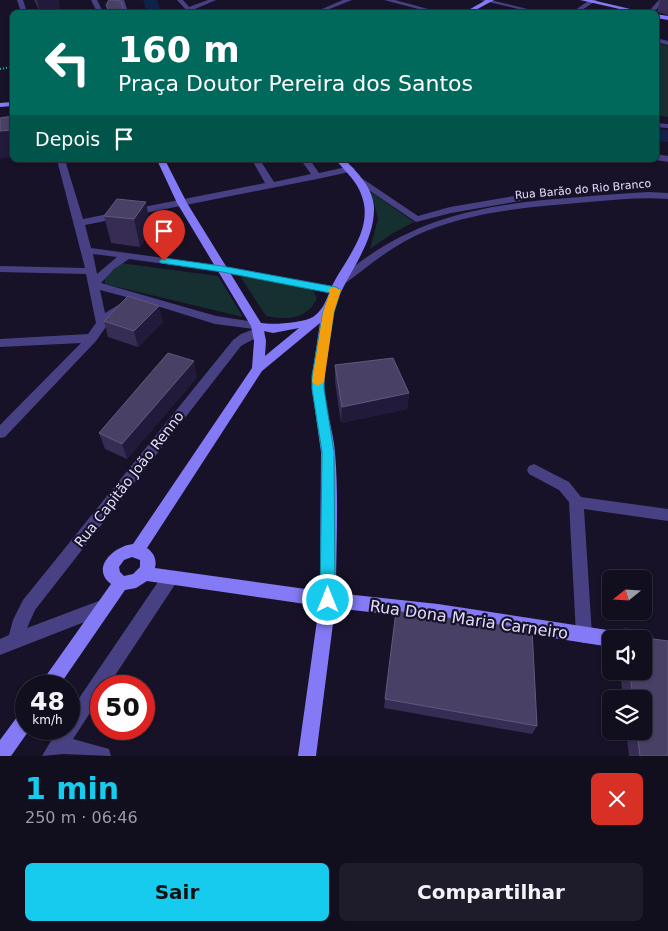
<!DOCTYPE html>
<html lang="pt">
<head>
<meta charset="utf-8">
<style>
  body { margin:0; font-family:"DejaVu Sans",sans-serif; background:#1e1c2a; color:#f1f3f6; height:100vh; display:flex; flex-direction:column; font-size:19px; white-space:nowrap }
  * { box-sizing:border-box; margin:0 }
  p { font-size:16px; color:#9c9ca4 }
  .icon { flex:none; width:28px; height:28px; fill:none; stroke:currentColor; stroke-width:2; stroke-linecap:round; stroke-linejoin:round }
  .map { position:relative; height:756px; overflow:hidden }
  .panel { display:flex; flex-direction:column; background:#110e1d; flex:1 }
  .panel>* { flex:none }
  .top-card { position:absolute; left:10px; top:10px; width:649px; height:152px; border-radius:8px; box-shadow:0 1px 4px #0004,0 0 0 1px #302e3b; background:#00695c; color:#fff; overflow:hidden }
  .needle { width:32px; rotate:252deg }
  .buttons { position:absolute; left:602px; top:570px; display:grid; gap:10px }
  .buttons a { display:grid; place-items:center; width:50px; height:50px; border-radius:8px; background:#110e1d; box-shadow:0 1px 4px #0004,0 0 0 1px #302e3b; font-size:25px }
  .speed { position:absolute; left:15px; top:675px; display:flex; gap:10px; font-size:25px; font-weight:700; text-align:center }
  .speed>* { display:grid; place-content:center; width:65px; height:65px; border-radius:50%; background:#110e1d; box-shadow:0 1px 4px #0004,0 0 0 1px #302e3b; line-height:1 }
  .speed small { font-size:12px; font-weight:400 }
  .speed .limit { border:8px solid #d22; background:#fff; color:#111 }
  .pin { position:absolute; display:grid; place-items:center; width:42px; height:42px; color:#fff; margin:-51px -21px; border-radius:50% 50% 50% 0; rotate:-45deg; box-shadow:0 0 5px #0007 }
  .pin .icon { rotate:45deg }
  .me { position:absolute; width:55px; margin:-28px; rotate:0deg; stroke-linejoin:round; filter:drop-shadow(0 0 4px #0008) }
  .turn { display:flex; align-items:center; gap:18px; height:105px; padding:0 25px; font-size:22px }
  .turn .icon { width:65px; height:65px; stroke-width:2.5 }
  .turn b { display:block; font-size:35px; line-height:42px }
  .then { display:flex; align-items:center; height:48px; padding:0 25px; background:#0003; gap:10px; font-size:19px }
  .round { display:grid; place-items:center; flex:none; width:52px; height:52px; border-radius:8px; background:#1e1c2a }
  .headline { display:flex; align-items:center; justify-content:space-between; height:85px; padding:0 25px }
  h1 { font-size:30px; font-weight:700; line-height:38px; color:#16cbed }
  .primary-button { display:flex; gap:10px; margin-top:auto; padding:10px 25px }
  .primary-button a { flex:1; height:58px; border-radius:8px; background:#16cbed; color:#111; font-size:20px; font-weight:700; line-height:58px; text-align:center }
  .primary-button a+a { background:#1e1c2a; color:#f1f3f6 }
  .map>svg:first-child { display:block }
  .green { fill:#163031 }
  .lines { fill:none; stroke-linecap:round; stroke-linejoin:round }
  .river { fill:#112248; fill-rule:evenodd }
  .path { stroke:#3ab2b1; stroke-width:2; stroke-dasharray:1 2; stroke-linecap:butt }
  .street { fill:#474183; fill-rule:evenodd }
  .secondary { fill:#847af5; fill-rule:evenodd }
  .wall { fill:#372d54 }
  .shaded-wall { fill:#221a3a }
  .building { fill:#494066; stroke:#61587d }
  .route { fill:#16cbed; stroke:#0e849a }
  .slow { fill:#f59e0b }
  .labels { text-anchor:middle; stroke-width:4.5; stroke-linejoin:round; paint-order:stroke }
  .far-street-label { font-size:11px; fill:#e1dbfc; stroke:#171227 }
  .street-label { font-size:14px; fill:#e1dbfc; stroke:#171227 }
  .near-street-label { font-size:16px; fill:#e1dbfc; stroke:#171227 }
</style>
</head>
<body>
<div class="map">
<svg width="668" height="756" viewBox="0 0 668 756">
  <rect width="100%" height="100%" fill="#171227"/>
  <!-- green -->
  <g class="green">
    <path d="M656 43 668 46V117L656 115Z"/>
    <path d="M371 192 414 222 393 233 370 249 378 219Z"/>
    <path d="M120 263 218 276 243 317 105 284V273Z"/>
    <path d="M240 276 311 288 317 298C307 320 287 320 266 316Z"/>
  </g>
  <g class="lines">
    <!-- river -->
    <g class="river">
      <path d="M143 0H157L161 12H147Z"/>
      <path d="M656 129 668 130V142L656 141Z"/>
    </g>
    <!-- path -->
    <path class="path" d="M0 69 12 67"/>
    <!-- street -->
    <g class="street">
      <path d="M17 0H23L27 12H21Z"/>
      <path d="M91 0H97L103 12H97Z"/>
      <path d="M118 0H124L128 12H122Z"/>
      <path d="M177 0H183L189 7 208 0H216L188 12Z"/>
      <path d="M343 0H352L322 12H315Z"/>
      <path d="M384 0H395L439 12H430Z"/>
      <path d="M480 0H491L540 12H531Z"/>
      <path d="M590 0H597L579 12H572Z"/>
      <path d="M659 0H665L654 12H648Z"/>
      <path d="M656 38 668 41V45L656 42Z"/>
      <path d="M656 123 668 124V128L656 127Z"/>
      <path d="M656 154 668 156V162L656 160Z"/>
      <path d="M57 160H65L83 219 265 183 252 160H260L274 182 311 174 301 160H310L319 173 351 166 355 169 354 171 317 179 85 225 91 248 222 266 336 287 342 290 336 293 222 272 129 259 114 269 101 283 216 316 261 323 263 326 261 329 265 332C260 338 248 341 241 346L35 610 27 628 104 599 110 602 112 607 110 612 0 655V639L9 635 13 620 23 600 233 340 241 334 254 329 215 324 141 301 121 312 110 321 96 341 5 437 0 438V425L81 343 0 347V339L88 334 96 323 86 274 0 272V266L85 268ZM93 254 117 257 97 274ZM100 290 130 298 105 313Z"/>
      <path d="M360 177 418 216 450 207 520 195 525 198 520 201 451 213 416 222 357 182V178Z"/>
      <path d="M649 192 668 193V199C641 197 615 200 589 202 530 207 468 211 415 236 388 249 366 268 343 285H335L334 283C340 275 352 268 360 262 427 212 500 203 580 197 603 195 626 193 649 192Z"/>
      <path d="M534 464 569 482 581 497 668 509V521L584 509 592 635 590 641 584 643 578 641 576 635 569 502 559 490 529 474 527 470 529 466Z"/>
      <path d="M170 571 176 573 178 578 176 583 108 686H101V696L73 739 109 749 111 756 63 754 42 756 58 729H69V713L164 573Z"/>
    </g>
    <!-- secondary -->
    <g class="secondary">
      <path d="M486 0H494L472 12H465Z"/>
      <path d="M580 0H592L643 12H633Z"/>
      <path d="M656 14 668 16V20L656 18Z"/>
      <path d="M12 102V106L0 107V103Z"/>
      <path d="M157 160H165L187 203 261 323C273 325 303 323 313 317 326 308 327 295 334 282 347 258 369 233 364 204 360 183 348 175 336 160H345C358 173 373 188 374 207 375 245 345 275 334 309 328 329 327 353 325 373 321 400 333 426 335 452 339 499 336 547 336 593L438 604 614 631 620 633 622 639H611V647L438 620 335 608 316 756H298L319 606 147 581 136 588 125 590 59 686H40L43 680 111 584C90 568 114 546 133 544L252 368 254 341 251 326 177 203ZM320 323 312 376V389L321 452 320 591 155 568C157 560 154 553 147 548L262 371ZM299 328 265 356 266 341 264 331 273 333ZM132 557 140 560V567L133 574 124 576 120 572 119 567 124 560Z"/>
      <path d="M26 710V729H30L11 756H0V740L20 713Z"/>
    </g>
  </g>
  <!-- wall -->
  <g class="wall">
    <path d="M34 0H58L60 10 40 12Z"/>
    <path d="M660 0H668V15L657 12Z"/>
    <path d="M117 199 151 230 140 247 111 243 104 216Z"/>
    <path d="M104 321 163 322 138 347 108 337Z"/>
    <path d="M335 365 409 393 407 409 341 423 335 381Z"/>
    <path d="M197 377 127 459 105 449 99 433Z"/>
    <path d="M396 611 537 726 532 734 384 708Z"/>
    <path d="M625 629 653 639 668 756H629L626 731H644V699H623L620 671H644V639H619Z"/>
  </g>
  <!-- shaded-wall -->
  <g class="shaded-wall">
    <path d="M37 0H58L60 10 40 12Z"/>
    <path d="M12 130V157L0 159V131Z"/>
    <path d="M146 202 151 230 140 247 134 219Z"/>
    <path d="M159 306 163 322 138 347 134 331Z"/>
    <path d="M194 361 197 377 127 459 122 444Z"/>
    <path d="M409 393 407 409 341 423 342 407Z"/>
  </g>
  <!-- building -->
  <g class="building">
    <path d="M109 0H118L121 2 124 12H109L106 5Z"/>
    <path d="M12 116V130L0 131V118Z"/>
    <path d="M117 199 146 202 134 219 104 216Z"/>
    <path d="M128 296 159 306 134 331 104 321Z"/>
    <path d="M168 353 194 361 122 444 99 433Z"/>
    <path d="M393 358 409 393 342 407 335 365Z"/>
    <path d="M396 611 532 629 537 726 385 699Z"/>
    <path d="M625 629 651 634 653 639 668 641V756H640L637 731H644V699H633L630 671H644V639H626Z"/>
  </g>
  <!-- route -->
  <path class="route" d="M164 258 222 266 336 287 341 290 334 312 324 376V389L334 452 335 600 333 605 328 607 322 605 320 600 322 452 312 389V376L323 312 330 293 222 272 161 263 159 261Z"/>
  <!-- slow -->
  <path class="slow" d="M333 287 341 290 334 312 324 382 318 386 312 382 323 312 330 292 328 290Z"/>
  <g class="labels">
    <!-- far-street labels -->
    <g class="far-street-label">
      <text transform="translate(583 189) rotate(-5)" y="4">Rua Barão do Rio Branco</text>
    </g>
    <!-- street labels -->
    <g class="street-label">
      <text transform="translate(129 479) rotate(-52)" y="5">Rua Capitão João Renno</text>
    </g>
    <!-- near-street labels -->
    <g class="near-street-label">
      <text transform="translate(469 619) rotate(8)" y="6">Rua Dona Maria Carneiro</text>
    </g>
  </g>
</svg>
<div class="buttons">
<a><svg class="needle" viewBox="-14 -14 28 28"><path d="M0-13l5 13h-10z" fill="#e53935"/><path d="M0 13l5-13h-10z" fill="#9c9ca4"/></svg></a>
<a><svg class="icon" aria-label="sound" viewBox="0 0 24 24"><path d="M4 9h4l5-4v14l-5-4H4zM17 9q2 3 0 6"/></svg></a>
<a><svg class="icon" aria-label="layers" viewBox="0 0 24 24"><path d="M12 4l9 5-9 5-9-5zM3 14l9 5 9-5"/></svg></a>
</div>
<div class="speed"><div>48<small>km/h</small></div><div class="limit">50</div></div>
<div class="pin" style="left:164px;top:261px;background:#d93025"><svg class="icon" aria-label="arrive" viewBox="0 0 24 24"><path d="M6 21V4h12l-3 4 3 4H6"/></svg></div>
<svg class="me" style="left:328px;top:600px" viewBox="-20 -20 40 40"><circle r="17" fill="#16cbed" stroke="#fff" stroke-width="3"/><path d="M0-11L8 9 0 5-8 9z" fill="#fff"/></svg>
<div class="top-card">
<div class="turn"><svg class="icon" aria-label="left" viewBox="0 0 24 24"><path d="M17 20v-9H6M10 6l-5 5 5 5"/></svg><div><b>160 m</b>Praça Doutor Pereira dos Santos</div></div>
<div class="then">Depois<svg class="icon" aria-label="arrive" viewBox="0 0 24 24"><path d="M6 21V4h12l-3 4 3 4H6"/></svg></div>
</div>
</div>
<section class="panel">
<div class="headline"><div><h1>1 min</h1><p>250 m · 06:46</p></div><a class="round" style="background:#d93025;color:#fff"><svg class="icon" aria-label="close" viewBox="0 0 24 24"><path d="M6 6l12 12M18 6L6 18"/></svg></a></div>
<div class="primary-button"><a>Sair</a><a>Compartilhar</a></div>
</section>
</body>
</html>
